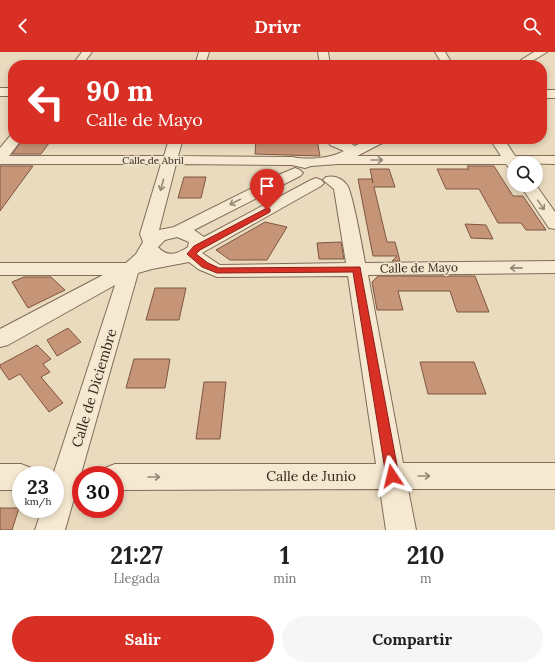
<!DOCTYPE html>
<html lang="es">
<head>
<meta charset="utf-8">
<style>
  body { margin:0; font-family:Lora,serif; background:#f6f6f6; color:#202124; height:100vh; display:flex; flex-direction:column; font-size:15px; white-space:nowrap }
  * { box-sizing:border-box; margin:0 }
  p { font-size:13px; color:#757577 }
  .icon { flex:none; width:22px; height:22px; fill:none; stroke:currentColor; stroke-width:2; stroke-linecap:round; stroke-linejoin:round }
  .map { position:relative; height:478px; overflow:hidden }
  .sheet { display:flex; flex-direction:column; background:#fff; flex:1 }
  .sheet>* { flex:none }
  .hud { position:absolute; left:8px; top:8px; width:539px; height:84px; border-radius:16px; box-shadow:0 2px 6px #0003; background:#d93025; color:#fff; overflow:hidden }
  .buttons { position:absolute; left:507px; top:104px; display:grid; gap:8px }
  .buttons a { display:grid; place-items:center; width:36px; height:36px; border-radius:50%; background:#fff; box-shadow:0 2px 6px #0003; font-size:20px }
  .speed { position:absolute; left:12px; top:414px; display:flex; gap:8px; font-size:20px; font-weight:700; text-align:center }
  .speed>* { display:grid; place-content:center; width:52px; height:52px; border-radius:50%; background:#fff; box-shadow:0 2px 6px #0003; line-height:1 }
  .speed small { font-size:10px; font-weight:400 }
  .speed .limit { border:6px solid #d22; background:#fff; color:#111 }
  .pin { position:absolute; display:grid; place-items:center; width:34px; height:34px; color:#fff; margin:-41px -17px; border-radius:50% 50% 50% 0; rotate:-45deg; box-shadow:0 0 4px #0007 }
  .pin .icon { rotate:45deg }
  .me { position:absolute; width:44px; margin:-22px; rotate:350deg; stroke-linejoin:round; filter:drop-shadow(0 0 3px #0008) }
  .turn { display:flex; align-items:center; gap:14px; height:84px; padding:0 12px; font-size:18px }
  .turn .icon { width:52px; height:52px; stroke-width:2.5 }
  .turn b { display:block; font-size:28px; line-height:34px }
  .eta { display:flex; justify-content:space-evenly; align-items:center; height:68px; text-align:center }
  .eta b { font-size:24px; font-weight:700; line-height:28px }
  .cta { display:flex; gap:8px; margin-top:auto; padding:8px 12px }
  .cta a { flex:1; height:46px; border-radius:24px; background:#d93025; color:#fff; font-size:16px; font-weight:700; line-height:46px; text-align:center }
  .cta a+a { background:#f6f6f6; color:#202124 }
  header { display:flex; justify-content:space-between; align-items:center; height:52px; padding:0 12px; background:#d93025; color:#fff; font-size:18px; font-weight:700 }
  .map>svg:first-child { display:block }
  .building { fill:#c69477; stroke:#7f5640 }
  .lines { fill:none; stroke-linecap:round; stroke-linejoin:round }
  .minor-casing { stroke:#816c58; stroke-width:2 }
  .minor { fill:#f6e9d1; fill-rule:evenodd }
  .oneway { stroke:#948876 }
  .route { fill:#d93025; stroke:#8d1f18 }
  .labels { text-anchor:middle; stroke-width:3; stroke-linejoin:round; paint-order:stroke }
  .far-street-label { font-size:10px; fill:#32261c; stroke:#f2e6ce }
  .street-label { font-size:12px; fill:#32261c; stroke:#f2e6ce }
  .near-street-label { font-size:14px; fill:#32261c; stroke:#f2e6ce }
</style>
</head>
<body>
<header><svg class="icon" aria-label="back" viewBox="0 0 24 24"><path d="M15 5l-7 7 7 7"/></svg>Drivr<svg class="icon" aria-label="search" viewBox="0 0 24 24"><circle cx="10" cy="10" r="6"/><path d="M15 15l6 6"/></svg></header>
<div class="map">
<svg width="555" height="478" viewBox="0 0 555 478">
  <rect width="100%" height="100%" fill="#eadbbf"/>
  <!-- building -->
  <g class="building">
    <path d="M23 87H52L41 102H12Z"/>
    <path d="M256 87H317L320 104 255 102Z"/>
    <path d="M0 114H33L0 159Z"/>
    <path d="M467 114H494L513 144H523L546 178H526L521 171H498L479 137H446L437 117H469Z"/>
    <path d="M370 117H389L395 135H374L387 190H395L400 209H392L397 204H373L358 127H372L373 131Z"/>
    <path d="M184 125H206L201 146H178Z"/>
    <path d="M265 170 287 175 267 208H230L216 198Z"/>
    <path d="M465 172 486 173 493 187 471 186Z"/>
    <path d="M341 190 344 207H319L317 191Z"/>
    <path d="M378 224H475L489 260H457L450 239H398L403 258H377L372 230Z"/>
    <path d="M24 225H51L65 238 28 256 12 230Z"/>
    <path d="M155 236H186L179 268H146Z"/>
    <path d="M68 276 81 290 57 304 47 288Z"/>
    <path d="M37 293 51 307 43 312 50 320 41 325 63 351 49 360 20 322 9 328 0 315V313Z"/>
    <path d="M134 307H170L165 336H126Z"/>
    <path d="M420 310H474L486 342H428Z"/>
    <path d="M204 330H226L220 387H196Z"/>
    <path d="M0 456H19L12 478H0Z"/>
  </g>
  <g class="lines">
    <!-- minor casing -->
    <g class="minor-casing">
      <g id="minor">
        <path d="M82 0H92L82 13H72Z"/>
        <path d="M199 0H209L205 13H195Z"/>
        <path d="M318 0H328L330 13H320Z"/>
        <path d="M435 0H445L453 13H443Z"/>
        <path d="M534 0H547L526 13H513Z"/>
        <rect x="0" y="36" width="13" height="8"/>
        <rect x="542" y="38" width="13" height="8"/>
        <path d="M13 83V87H22L9 104H164L169 87H183L178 104 292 105C308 108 329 107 344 99L330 93 328 87H342L355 94 368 87H386L384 90 357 104H501L490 87H504L515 104H555V112L514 111V117L509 116 506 112H338L311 114 305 116 292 113 176 112 159 178 174 175 276 124 295 116 300 118 303 121 300 124 194 178 204 185 311 128 316 126 321 128 324 131 321 134 202 201 220 213 346 211 334 137 323 128 326 125C334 123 342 126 347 133 352 139 363 199 365 211L555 209V221L368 223 403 411H555V437H408L416 478H386L380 437 115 438V423H102L105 416 115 412H376L348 224 217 225 198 217 189 210 152 217 138 221 65 478H35L42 457H55V423H53L115 233 8 293 0 295V277L103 223H0V211H126L136 202 143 190 140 182 161 112H0V96L10 84ZM177 185 189 190 188 195C177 202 168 206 158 195L165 188Z"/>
        <path d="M520 133H536L555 160V177L549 176Z"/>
        <path d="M0 412H21L31 416 34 423H21V438H0Z"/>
      </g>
    </g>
    <!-- minor -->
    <use href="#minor" class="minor"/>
  </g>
  <!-- one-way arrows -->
  <defs><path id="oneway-shaft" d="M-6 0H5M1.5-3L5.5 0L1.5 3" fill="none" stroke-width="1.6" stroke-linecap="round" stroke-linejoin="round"/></defs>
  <g class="oneway">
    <use href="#oneway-shaft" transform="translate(377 108)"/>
    <use href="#oneway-shaft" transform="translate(162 133) rotate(105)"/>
    <use href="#oneway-shaft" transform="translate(235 150) rotate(153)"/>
    <use href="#oneway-shaft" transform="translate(541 153) rotate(55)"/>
    <use href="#oneway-shaft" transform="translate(516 216) rotate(179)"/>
    <use href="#oneway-shaft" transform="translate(424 424)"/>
    <use href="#oneway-shaft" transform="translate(154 425)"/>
  </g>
  <!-- route -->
  <path class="route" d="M267 156 270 157V160L200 198 196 202 208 211 219 216 360 215 399 424 397 428 392 430 388 428 386 424 353 220 217 221 202 215 187 202 194 194Z"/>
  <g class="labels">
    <!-- far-street labels -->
    <g class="far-street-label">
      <text x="153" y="112">Calle de Abril</text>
    </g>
    <!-- street labels -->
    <g class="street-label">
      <text transform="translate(419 216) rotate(-1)" y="4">Calle de Mayo</text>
    </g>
    <!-- near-street labels -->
    <g class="near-street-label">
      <text transform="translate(94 336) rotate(-73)" y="5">Calle de Diciembre</text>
      <text x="311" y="429">Calle de Junio</text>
    </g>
  </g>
</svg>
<div class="buttons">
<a><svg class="icon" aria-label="search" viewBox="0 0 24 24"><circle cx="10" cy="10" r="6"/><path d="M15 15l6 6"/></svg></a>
</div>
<div class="speed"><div>23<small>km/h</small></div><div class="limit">30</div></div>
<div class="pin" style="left:267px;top:158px;background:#d93025"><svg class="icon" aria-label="arrive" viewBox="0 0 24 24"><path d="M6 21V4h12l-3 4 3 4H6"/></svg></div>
<svg class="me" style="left:392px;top:424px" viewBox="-20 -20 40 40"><path d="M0-17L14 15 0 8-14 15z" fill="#d93025" stroke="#fff" stroke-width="4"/></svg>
<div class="hud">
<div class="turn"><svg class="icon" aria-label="left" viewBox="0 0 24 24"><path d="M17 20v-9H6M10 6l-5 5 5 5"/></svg><div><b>90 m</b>Calle de Mayo</div></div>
</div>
</div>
<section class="sheet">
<div class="eta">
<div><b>21:27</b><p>Llegada</p></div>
<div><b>1</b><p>min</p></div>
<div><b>210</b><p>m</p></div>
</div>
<div class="cta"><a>Salir</a><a>Compartir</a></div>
</section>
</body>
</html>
